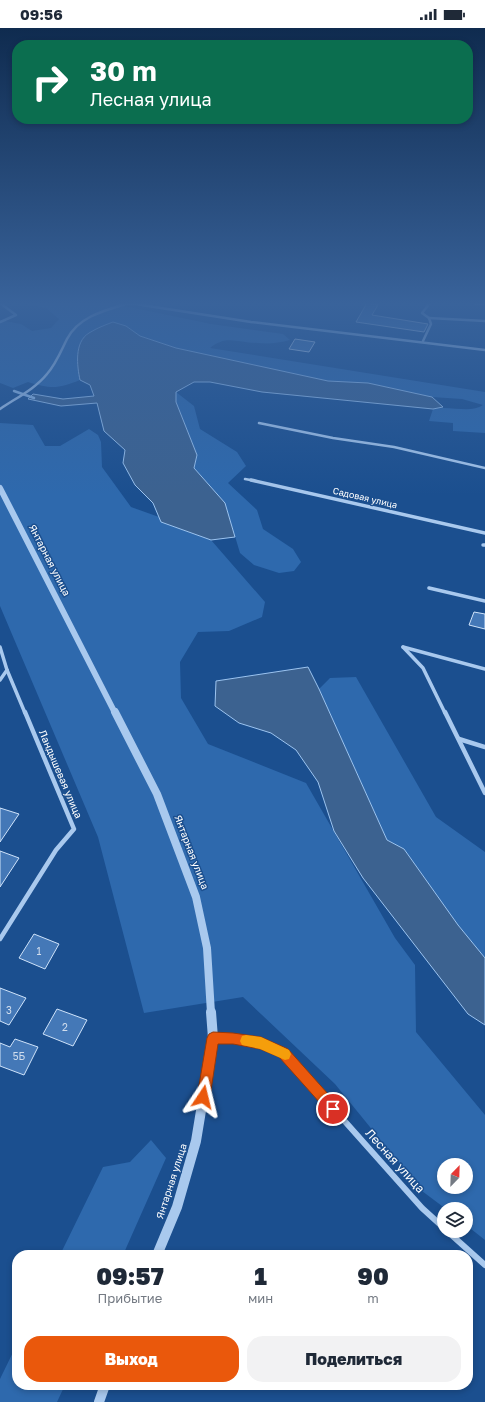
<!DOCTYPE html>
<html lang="ru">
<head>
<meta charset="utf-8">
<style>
  body { margin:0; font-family:"Golos Text",sans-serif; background:#f2f2f3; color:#1f2937; height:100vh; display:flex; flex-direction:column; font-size:15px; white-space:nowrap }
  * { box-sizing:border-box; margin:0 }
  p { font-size:13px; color:#747a83 }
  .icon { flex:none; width:22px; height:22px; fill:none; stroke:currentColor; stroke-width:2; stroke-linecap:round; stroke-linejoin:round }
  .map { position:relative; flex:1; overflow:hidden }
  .drawer { position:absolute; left:12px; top:1222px; width:461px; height:140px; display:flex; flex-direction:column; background:#fff; border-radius:16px; box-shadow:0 2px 6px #0003 }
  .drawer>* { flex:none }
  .banner { position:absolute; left:12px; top:12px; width:461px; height:84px; border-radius:16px; box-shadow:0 2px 6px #0003; background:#0b6e4f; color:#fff; overflow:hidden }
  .needle { width:26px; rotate:23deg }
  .controls { position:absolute; left:437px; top:1130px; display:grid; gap:8px }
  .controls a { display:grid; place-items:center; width:36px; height:36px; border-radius:50%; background:#fff; box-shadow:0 2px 6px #0003; font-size:20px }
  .pin { position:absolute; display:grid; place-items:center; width:34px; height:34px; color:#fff; margin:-17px; border:2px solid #fff; border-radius:50%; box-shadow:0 1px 4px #0007 }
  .me { position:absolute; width:44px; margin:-22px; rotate:10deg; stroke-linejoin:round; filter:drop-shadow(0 0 3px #0008) }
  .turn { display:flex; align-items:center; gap:14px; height:84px; padding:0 12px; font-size:18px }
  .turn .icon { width:52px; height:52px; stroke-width:2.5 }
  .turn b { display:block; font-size:28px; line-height:34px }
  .eta { display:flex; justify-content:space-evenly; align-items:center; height:68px; text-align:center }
  .eta b { font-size:24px; font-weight:800; line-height:28px }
  .button { display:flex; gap:8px; margin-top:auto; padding:8px 12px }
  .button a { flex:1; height:46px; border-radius:16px; background:#ea580c; color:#fff; font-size:16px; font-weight:800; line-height:46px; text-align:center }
  .button a+a { background:#f2f2f3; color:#1f2937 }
  .status { display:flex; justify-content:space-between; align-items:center; height:28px; padding:0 20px; background:#fff; direction:ltr }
  .status svg { height:11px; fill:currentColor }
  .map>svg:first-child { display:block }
  .green { fill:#2e69ad; fill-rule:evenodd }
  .water { fill:#3c6290; stroke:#9cc4f0 }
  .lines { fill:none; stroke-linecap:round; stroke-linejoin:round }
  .stream { stroke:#9cc4f0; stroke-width:2.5 }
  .building { fill:#4478b7; stroke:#cfe3fa }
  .minor-far3 { stroke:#a9c9ee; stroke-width:2.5 }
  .minor-far2 { stroke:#a9c9ee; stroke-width:3.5 }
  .minor-far1 { stroke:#a9c9ee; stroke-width:4.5 }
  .minor { stroke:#a9c9ee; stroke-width:6 }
  .tertiary-far2 { stroke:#a9c9ee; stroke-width:6 }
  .tertiary-far1 { stroke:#a9c9ee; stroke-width:8 }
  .tertiary { stroke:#a9c9ee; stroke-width:10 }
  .route { fill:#ea580c; stroke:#983908 }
  .slow { fill:#f59e0b }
  .labels { text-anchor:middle; stroke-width:3; stroke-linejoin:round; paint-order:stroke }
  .far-street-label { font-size:9px; fill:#fff; stroke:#1b4f8f }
  .street-label { font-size:10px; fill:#fff; stroke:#1b4f8f }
  .near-number-label { font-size:10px; fill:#d0dded }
  .near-street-label { font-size:12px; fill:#fff; stroke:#1b4f8f }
</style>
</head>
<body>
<div class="status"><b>09:56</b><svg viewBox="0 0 49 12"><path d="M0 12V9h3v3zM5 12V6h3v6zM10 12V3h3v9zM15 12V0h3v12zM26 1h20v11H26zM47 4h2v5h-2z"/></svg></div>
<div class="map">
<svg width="485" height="1374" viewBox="0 0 485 1374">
  <rect width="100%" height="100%" fill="#1b4f8f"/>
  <!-- green -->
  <g class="green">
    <path d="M22 275H110L211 296 283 306 290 312C279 315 269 316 258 315 239 315 226 306 210 320L485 364V405L453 403V395L429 393 433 381C450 377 470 386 483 377L462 371 432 369 368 355 328 353 176 320 140 308 126 298 88 305C76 324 75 331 80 352 58 361 51 361 28 354L13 360 0 355V292L21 296 32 303 51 300 59 291 46 280Z"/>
    <path d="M176 364 194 378 200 401 237 424 246 438 228 455 257 482 263 501 293 521 301 534 294 543 279 545 254 537 240 525 225 475 194 440 197 427 176 374Z"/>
    <path d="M0 395 33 397 45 418H60L89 401 98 407 101 414 102 439 131 479 159 489 161 494 211 512 265 574 262 589 229 603 198 604 180 634 181 670 208 716 306 755 395 910 415 937 416 1004 485 1087V1212L466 1197V1181H446L422 1163 335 1056 243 969 144 985 98 809 0 578ZM444 1137H466V1159H444Z"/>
    <path d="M356 649 436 789 485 824V930L458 897 404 821 387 812 319 661 330 650Z"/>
    <path d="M151 1112 166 1130 123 1227H60L103 1139 130 1134Z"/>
    <path d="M17 1316V1357H65L57 1374H0V1351Z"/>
  </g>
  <!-- water -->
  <g class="water">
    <path d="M113 294 126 298 140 308 176 320 328 353 368 355 432 369 443 379 433 381 262 364 210 354H194L176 364V374L197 427 194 440 225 475 235 509 211 512 161 494 153 475 135 457 123 435 125 422 104 403 97 375 61 378 28 371 33 366 63 371 94 368 90 357 80 352C77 338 74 314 89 305 97 300 105 297 113 294Z"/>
    <path d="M308 639 319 661 387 812 404 821 458 897 485 930V997L468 986 363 850 334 803 318 754 296 722 271 705 239 695 215 678 216 653Z"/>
  </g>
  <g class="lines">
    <!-- stream -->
    <g class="stream">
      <path d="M0 275 16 287 0 294"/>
      <path d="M14 363 34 370"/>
    </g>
  </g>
  <!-- building -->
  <g class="building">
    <path d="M367 275 378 277 372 287 428 296 424 304 356 294Z"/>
    <path d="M295 311 315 314 309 324 289 321Z"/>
    <path d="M474 584 485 586V601L469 597Z"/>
    <path d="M0 780 19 786 0 814Z"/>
    <path d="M0 823 19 830 0 859Z"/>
    <path d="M34 906 59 916 45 941 19 930Z"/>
    <path d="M0 960 26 970 9 997 0 993Z"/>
    <path d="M57 981 87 992 73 1018 43 1006Z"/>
    <path d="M15 1011 38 1019 24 1047 0 1038V1015L10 1019Z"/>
  </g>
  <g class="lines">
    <!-- minor-far3 -->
    <g class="minor-far3">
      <path d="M129 275 251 294 485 322"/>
      <path d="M475 275 485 276"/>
      <path d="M429 290 485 293"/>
      <path d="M423 313 431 296 429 290 422 285 430 275"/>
      <path d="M0 381C16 370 35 361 47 346 56 336 61 323 67 311 79 288 106 282 129 275"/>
      <path d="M259 395 333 410 394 419 485 440"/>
      <path d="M245 451 256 453"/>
    </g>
    <!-- minor-far2 -->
    <g class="minor-far2">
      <path d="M251 452 485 505"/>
      <path d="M483 517H485"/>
      <path d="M429 560 485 573"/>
      <path d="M0 619 7 642 25 685"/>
      <path d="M403 619 423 640 445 685"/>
      <path d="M403 619 485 641"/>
      <path d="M0 652 7 642"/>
    </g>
    <!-- minor-far1 -->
    <g class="minor-far1">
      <path d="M445 684 485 765"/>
      <path d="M459 711 485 719"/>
      <path d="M0 911 56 822 74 801 25 684"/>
    </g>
    <!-- minor -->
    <g class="minor">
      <path d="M214 1010 250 1014 284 1025 422 1180 444 1200"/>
      <path d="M447 1203 485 1237"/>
    </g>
    <!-- tertiary-far2 -->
    <path class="tertiary-far2" d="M0 460 115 685"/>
    <!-- tertiary-far1 -->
    <path class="tertiary-far1" d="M115 684 157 766 196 869 207 920 211 985"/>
    <!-- tertiary -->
    <g class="tertiary">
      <path d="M157 1227 177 1179 196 1113 213 1010 211 984"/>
      <path d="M99 1374 105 1357"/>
    </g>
  </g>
  <!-- sky -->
  <linearGradient id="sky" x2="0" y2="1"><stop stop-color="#0f2b4f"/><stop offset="0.59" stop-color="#39639b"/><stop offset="1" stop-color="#39639b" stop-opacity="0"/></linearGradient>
  <rect width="485" height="467" fill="url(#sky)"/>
  <!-- route -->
  <path class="route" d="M213 1004 233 1005 261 1009 288 1021 337 1076 339 1081 337 1085 333 1087 329 1085 279 1029 260 1021 233 1016H218L210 1069 208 1073 203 1075 199 1073 197 1069 207 1010 209 1006Z"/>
  <!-- slow -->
  <path class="slow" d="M246 1007 261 1009 289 1022 291 1026 289 1031 285 1032 260 1021 242 1017 240 1013 242 1008Z"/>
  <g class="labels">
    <!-- far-street labels -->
    <g class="far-street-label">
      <text transform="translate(365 470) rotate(13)" y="3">Садовая улица</text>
    </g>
    <!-- street labels -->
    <g class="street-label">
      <text transform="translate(50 532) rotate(63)" y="4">Янтарная улица</text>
      <text transform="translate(61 746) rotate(67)" y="4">Ландышевая улица</text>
      <text transform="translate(192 824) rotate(69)" y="4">Янтарная улица</text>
      <text transform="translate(171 1153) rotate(-72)" y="4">Янтарная улица</text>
    </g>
    <!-- near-number labels -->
    <g class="near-number-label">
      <text x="39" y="927">1</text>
      <text x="9" y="986">3</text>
      <text x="65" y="1003">2</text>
      <text x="19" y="1032">5Б</text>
    </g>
    <!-- near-street labels -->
    <g class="near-street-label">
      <text transform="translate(395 1133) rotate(48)" y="4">Лесная улица</text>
    </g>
  </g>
</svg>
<div class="controls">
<a><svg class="needle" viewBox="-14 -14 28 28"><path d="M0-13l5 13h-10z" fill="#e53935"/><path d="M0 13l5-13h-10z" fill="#747a83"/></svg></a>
<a><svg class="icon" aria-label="layers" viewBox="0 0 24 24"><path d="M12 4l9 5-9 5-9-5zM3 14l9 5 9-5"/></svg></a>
</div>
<div class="pin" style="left:333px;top:1081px;background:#d93025"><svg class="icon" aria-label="arrive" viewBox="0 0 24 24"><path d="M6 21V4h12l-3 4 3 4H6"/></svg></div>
<svg class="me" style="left:203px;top:1069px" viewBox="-20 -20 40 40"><path d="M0-17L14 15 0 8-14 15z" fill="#ea580c" stroke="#fff" stroke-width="4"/></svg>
<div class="banner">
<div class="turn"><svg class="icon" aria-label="right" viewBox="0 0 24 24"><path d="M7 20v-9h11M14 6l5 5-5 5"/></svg><div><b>30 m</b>Лесная улица</div></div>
</div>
<section class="drawer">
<div class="eta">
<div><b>09:57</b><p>Прибытие</p></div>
<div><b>1</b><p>мин</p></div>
<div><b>90</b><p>m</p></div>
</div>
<div class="button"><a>Выход</a><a>Поделиться</a></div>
</section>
</div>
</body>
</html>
